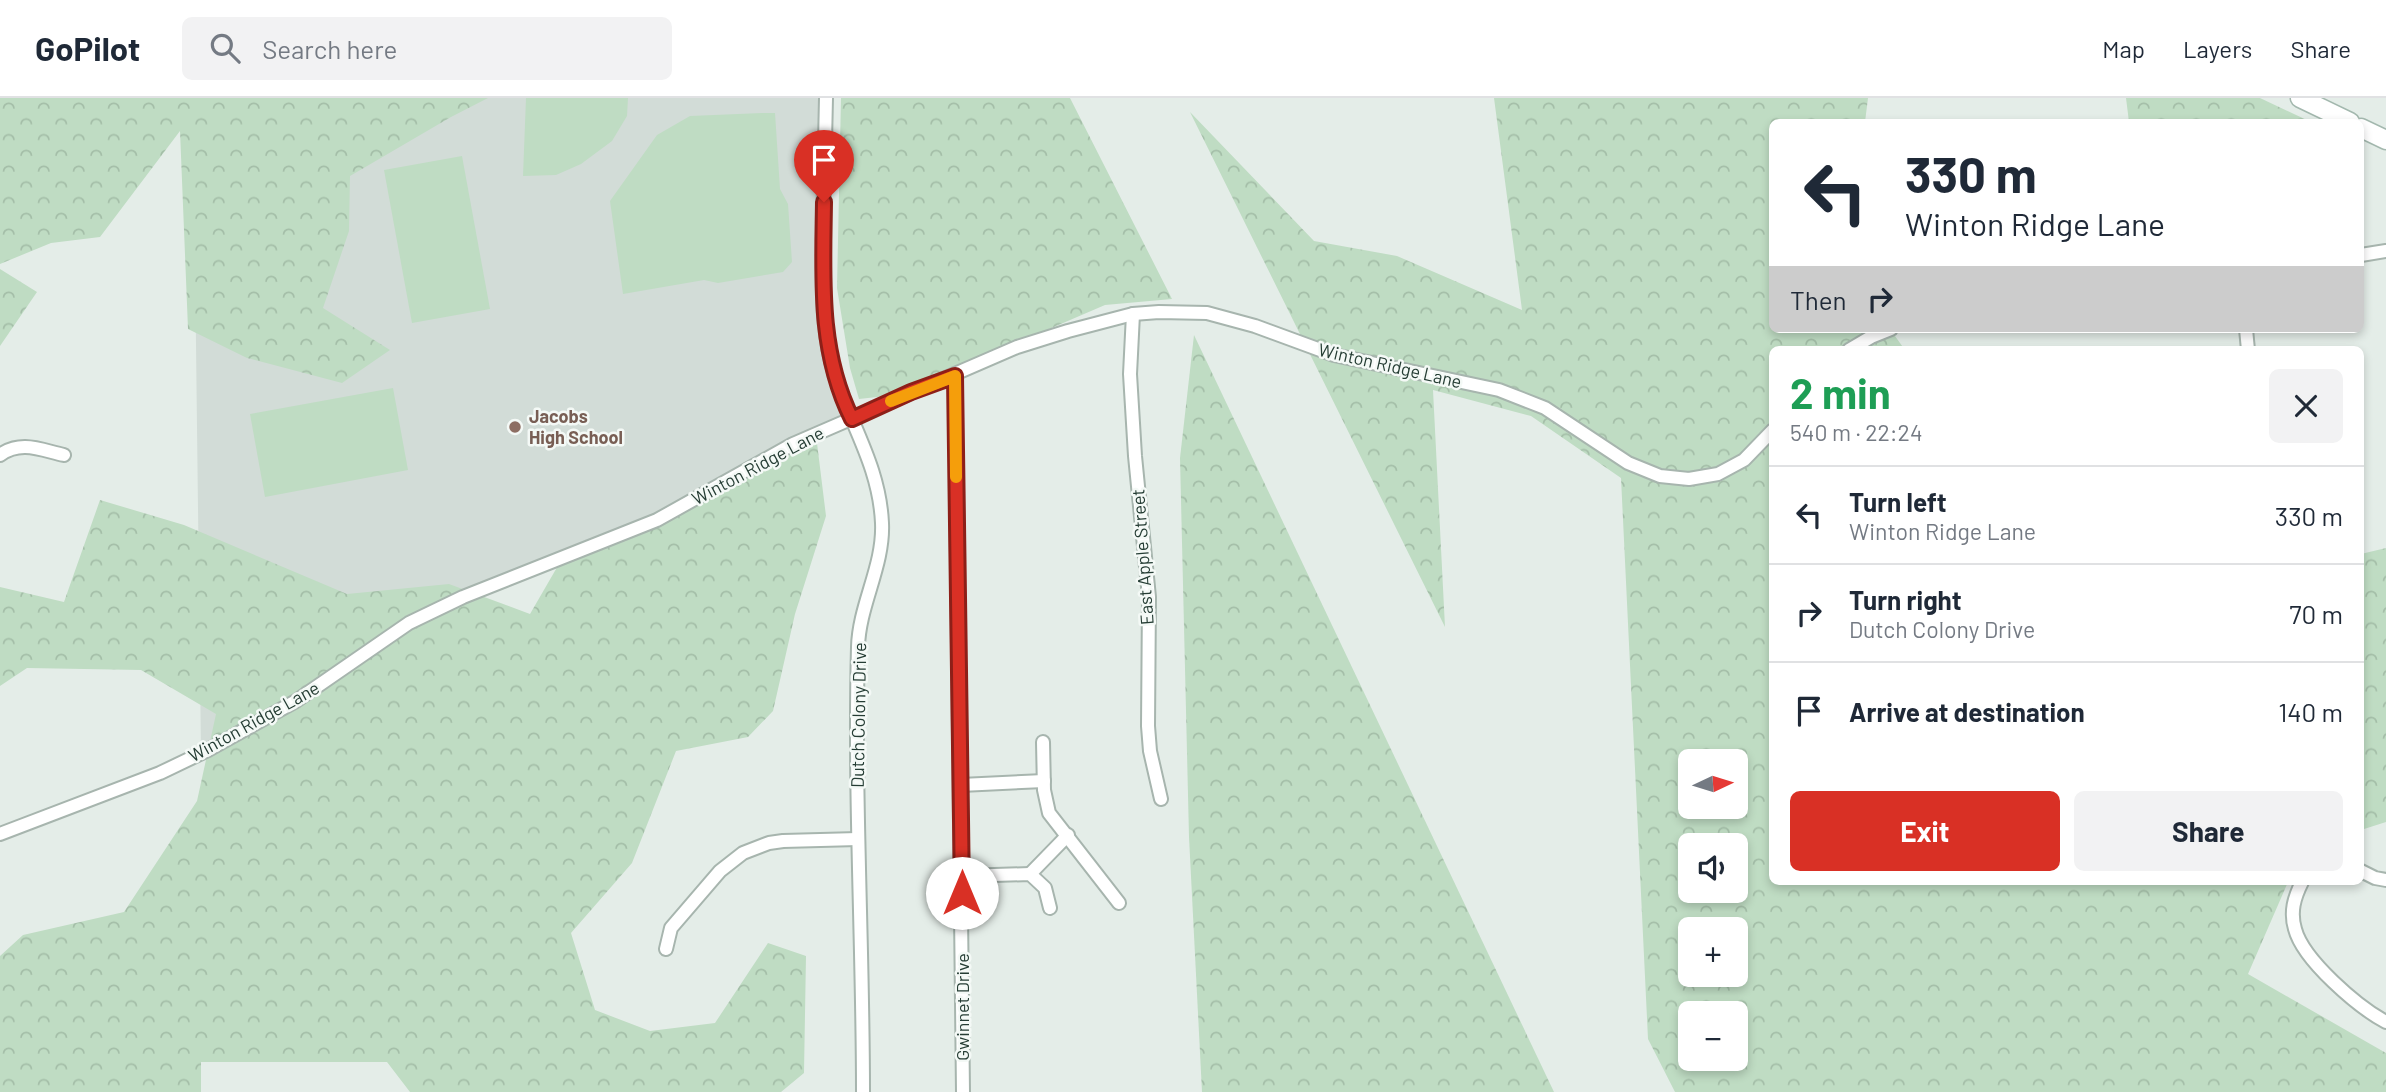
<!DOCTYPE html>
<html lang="en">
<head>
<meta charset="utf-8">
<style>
  body { margin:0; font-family:Barlow,sans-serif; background:#f2f2f3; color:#1f2937; height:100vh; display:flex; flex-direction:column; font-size:26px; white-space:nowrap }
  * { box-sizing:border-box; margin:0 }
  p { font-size:23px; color:#747a83 }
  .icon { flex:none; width:38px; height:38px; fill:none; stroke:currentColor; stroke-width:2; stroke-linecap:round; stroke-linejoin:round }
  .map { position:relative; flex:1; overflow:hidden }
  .panel { position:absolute; left:1769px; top:248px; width:595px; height:539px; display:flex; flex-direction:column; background:#fff; border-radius:10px; box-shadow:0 4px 10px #0003 }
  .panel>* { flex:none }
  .top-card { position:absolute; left:1769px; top:21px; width:595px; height:214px; border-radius:10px; box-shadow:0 4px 10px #0003; background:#fff; color:#1f2937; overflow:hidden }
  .needle { width:46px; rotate:86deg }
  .tools { position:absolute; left:1678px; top:651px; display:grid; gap:14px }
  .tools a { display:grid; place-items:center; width:70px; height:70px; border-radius:10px; background:#fff; box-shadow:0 4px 10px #0003; font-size:35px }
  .pin { position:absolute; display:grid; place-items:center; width:60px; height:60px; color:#fff; margin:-72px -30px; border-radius:50% 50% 50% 0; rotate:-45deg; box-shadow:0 0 7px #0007 }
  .pin .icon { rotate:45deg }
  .me { position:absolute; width:77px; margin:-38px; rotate:0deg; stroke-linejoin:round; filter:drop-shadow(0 0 5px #0008) }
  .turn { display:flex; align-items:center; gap:24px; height:147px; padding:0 21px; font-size:32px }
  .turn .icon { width:91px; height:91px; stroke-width:2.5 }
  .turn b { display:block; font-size:49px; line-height:60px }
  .then { display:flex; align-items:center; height:66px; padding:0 21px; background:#0003; gap:14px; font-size:26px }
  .round { display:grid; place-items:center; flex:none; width:74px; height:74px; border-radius:10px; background:#f2f2f3 }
  .summary { display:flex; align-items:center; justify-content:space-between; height:119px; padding:0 21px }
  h1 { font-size:42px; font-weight:700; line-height:52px; color:#1e9e55 }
  .primary-button { display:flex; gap:14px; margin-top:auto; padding:14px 21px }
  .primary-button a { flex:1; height:80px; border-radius:10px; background:#d93025; color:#fff; font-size:28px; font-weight:700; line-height:80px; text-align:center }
  .primary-button a+a { background:#f2f2f3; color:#1f2937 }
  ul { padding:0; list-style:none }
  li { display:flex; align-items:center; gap:21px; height:98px; padding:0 21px; border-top:2px solid #e0e1e3 }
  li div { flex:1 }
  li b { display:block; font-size:26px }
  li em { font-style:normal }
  header { display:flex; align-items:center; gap:42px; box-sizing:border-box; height:98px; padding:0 35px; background:#fff; border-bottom:2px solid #e0e1e3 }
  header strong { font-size:33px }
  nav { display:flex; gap:38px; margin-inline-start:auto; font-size:24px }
  .search { width:490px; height:63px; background:#f2f2f3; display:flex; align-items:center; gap:18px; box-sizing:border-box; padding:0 24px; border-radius:10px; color:#747a83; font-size:26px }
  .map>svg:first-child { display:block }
  .built { fill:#d2dcd7 }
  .forest { fill:url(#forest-crowns); fill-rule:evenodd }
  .pitch { fill:#bfdcc3 }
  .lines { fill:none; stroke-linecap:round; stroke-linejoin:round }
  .street-casing { stroke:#a7b5ae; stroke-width:16 }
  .secondary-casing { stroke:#a3b8ae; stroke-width:21 }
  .street { stroke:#fff; stroke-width:12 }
  .secondary { stroke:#fff; stroke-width:18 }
  .route-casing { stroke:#8d1f18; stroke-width:18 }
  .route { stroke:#d93025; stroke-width:12 }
  .slow { stroke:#f59e0b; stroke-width:12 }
  .education-dot { fill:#8d6e63; stroke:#f4f9f6; stroke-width:2.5 }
  .labels { text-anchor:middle; stroke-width:5; stroke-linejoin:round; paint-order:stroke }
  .street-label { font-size:18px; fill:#253d34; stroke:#f4f9f6 }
  .education-label { font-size:18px; font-weight:bold; fill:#785e54; stroke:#f4f9f6; text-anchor:start }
</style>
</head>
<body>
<header>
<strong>GoPilot</strong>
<div class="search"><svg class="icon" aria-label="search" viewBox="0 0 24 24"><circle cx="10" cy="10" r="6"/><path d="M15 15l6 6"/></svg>Search here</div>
<nav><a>Map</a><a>Layers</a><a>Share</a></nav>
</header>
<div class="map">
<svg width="2386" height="994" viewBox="0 0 2386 994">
  <defs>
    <pattern id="forest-crowns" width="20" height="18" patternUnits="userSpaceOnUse" patternTransform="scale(1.75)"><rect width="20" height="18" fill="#bfdcc3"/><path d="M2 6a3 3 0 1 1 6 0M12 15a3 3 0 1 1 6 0" fill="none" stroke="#a4bea8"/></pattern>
  </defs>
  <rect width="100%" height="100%" fill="#e4ede8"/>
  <!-- built -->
  <path class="built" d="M193 0H826L823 216 852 321 678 411 463 499 201 656Z"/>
  <!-- forest -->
  <g class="forest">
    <path d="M0 0H488L451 19 350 78 349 133 323 210 390 252 342 285 247 260 188 231 180 33 100 139 51 145 0 166Z"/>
    <path d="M841 0H1070L1172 201 1105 207 895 297 859 301 850 270 837 190Z"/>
    <path d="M1494 0H1868L1865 24H1773V231H1890L1905 252H1773V784H2288L2248 876 2386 955V994H1675L1648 941 1621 380 1531 318 1433 292 1445 529 1190 14 1314 143 1397 158 1522 212ZM1690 663H1736V709H1690ZM1690 747H1736V793H1690ZM1690 831H1736V877H1690ZM1690 915H1736V961H1690Z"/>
    <path d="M2126 0H2260L2311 24H2129Z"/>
    <path d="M0 171 37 194 0 248Z"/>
    <path d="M1194 237 1554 994H1202L1189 739 1180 360Z"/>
    <path d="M816 337 826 418 795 516 773 613 748 639 676 653 632 765 571 835 595 912 650 933 715 925 768 845 806 858 804 975 781 994H410L387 964H201V994H0V858L23 837 124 814 197 703 216 616 141 572 27 570 0 588V489L64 504 100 402 184 427 347 496 449 486 530 516 563 459 657 422Z"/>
    <path d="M2386 450V724L2361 732V456Z"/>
  </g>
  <!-- pitch -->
  <g class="pitch">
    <path d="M526 0H628L627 18 612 43 581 66 556 77 523 78Z"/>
    <path d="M762 15H775L780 91 788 106 792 164 783 174 718 185 704 182 623 196 610 103 657 37 690 18Z"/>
    <path d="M462 58 490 211 412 225 384 72Z"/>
    <path d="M393 290 408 372 265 399 250 316Z"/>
  </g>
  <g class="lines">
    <!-- street casing -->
    <g class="street-casing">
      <g id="street">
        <path d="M826 0C825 44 824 88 823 132 823 171 821 210 828 249 839 312 879 358 882 425 884 468 859 507 858 549 854 697 863 846 863 994"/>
        <path d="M2361 157 2386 153"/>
        <path d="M1133 216 1130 276 1135 358 1149 499 1148 628 1150 653 1161 701"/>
        <path d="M2246 231 2248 252"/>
        <path d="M1849 252 1871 239 1891 231"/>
        <path d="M955 278 963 994"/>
        <path d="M0 357C21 342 41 352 64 357"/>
        <path d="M1043 644 1044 692 1049 715 1119 805"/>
        <path d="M961 687 1044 683"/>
        <path d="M0 736 160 675 208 652 296 603 409 525 463 499 657 422 793 346 1017 249 1068 233 1133 216 1159 214 1207 215 1255 228 1334 257 1499 292 1545 310 1628 365 1660 378 1689 381 1718 376 1744 362 1773 332"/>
        <path d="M2361 773 2375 780 2386 782"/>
        <path d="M1030 776 1068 737"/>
        <path d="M962 778 1030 776 1045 790 1050 810"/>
        <path d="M2302 784C2294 800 2290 814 2295 831 2303 862 2358 909 2386 924"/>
        <path d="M666 851 671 830 720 773 743 755 769 745 783 743 858 741"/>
      </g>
    </g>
    <!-- secondary casing -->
    <g class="secondary-casing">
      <g id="secondary">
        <path d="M2300 0 2350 24"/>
        <path d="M2361 30 2386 42"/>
      </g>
    </g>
    <!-- street -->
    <use href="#street" class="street"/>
    <!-- secondary -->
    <use href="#secondary" class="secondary"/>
  </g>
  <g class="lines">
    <!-- route casing -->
    <g class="route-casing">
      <path id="route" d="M824 104C823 179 818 253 852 321L911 294 955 278 962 795"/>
    </g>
    <!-- route -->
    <use href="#route" class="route"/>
    <!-- slow -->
    <path class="slow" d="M891 303 955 278 956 379"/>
  </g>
  <!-- markers -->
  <circle class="education-dot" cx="515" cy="329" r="7"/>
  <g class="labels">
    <!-- street labels -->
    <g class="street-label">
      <text transform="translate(1390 268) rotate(13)" y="6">Winton Ridge Lane</text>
      <text transform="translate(758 368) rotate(-28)" y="6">Winton Ridge Lane</text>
      <text transform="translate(1143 459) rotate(-94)" y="6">East Apple Street</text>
      <text transform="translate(859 617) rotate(-89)" y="6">Dutch Colony Drive</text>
      <text transform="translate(254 624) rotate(-29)" y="6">Winton Ridge Lane</text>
      <text transform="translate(963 909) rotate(-90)" y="6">Gwinnet Drive</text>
    </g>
    <!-- education labels -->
    <g class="education-label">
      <text x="529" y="325">Jacobs<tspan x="529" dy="21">High School</tspan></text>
    </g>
  </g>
</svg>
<div class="tools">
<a><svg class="needle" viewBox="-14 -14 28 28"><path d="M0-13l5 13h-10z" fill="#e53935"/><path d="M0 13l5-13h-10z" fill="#747a83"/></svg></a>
<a><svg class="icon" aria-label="sound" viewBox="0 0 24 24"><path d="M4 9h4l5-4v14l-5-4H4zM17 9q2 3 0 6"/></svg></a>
<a>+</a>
<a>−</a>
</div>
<div class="pin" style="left:824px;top:104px;background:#d93025"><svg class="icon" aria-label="arrive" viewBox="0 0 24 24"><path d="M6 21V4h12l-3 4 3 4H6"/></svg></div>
<svg class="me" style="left:962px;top:795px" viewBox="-20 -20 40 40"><circle r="19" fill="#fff"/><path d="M0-13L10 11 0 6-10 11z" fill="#d93025"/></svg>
<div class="top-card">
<div class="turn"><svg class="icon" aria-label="left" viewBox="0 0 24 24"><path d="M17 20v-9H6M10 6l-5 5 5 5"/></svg><div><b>330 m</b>Winton Ridge Lane</div></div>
<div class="then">Then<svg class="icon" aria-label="right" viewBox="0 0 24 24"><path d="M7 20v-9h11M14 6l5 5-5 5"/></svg></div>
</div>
<section class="panel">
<div class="summary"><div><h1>2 min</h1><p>540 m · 22:24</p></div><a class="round"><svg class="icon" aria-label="close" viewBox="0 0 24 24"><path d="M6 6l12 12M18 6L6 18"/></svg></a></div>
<ul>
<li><svg class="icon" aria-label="left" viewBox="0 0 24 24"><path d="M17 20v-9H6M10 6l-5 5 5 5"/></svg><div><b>Turn left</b><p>Winton Ridge Lane</p></div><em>330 m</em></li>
<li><svg class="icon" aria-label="right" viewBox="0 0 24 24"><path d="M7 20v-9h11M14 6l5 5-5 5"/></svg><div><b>Turn right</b><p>Dutch Colony Drive</p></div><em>70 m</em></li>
<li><svg class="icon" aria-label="arrive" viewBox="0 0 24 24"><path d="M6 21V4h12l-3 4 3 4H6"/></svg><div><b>Arrive at destination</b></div><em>140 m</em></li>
</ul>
<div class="primary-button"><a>Exit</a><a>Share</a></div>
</section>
</div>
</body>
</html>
